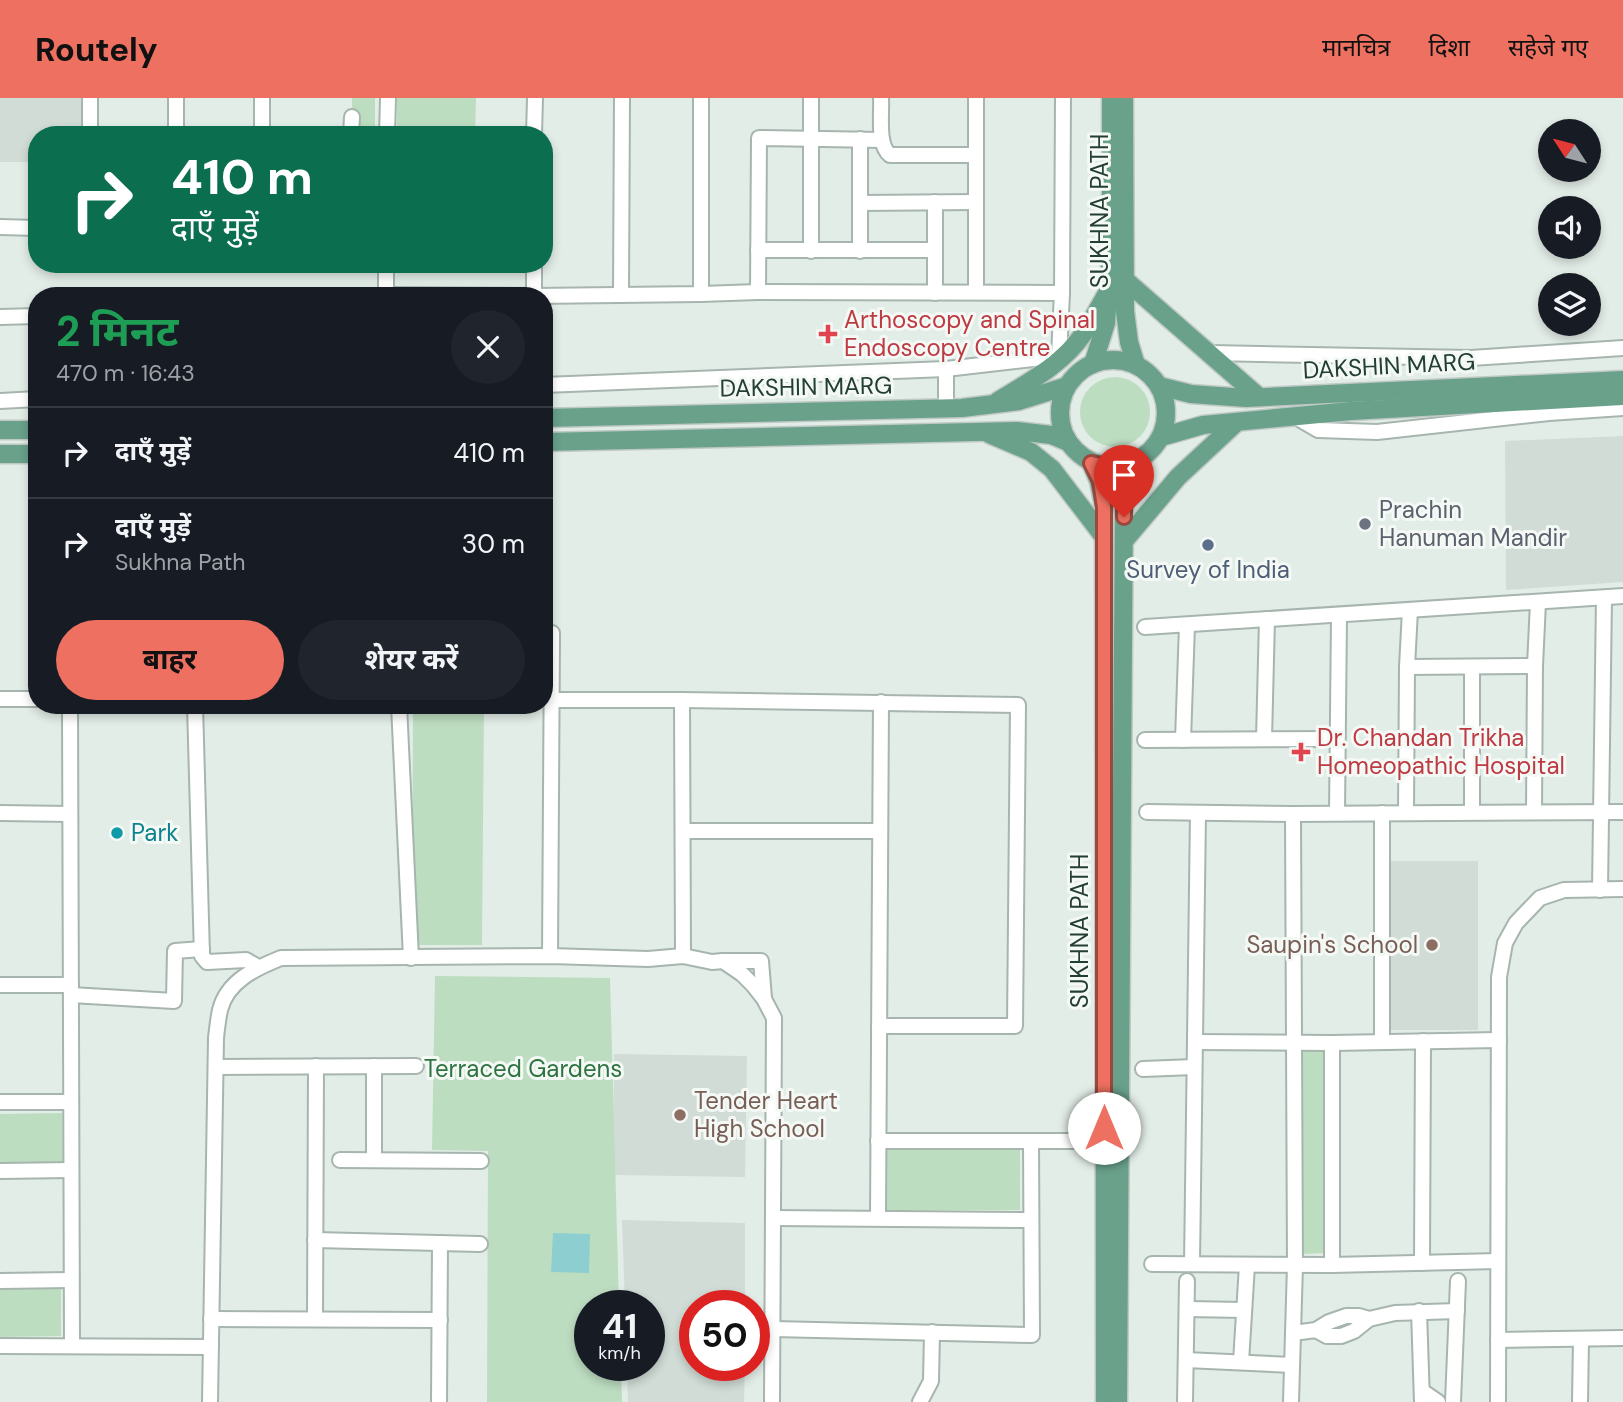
<!DOCTYPE html>
<html lang="hi">
<head>
<meta charset="utf-8">
<style>
  body { margin:0; font-family:"DM Sans","Noto Sans Devanagari",sans-serif; background:#20242c; color:#f1f3f6; height:100vh; display:flex; flex-direction:column; font-size:26px; white-space:nowrap }
  * { box-sizing:border-box; margin:0 }
  p { font-size:23px; color:#9ea1a6 }
  .icon { flex:none; width:38px; height:38px; fill:none; stroke:currentColor; stroke-width:2; stroke-linecap:round; stroke-linejoin:round }
  .map { position:relative; flex:1; overflow:hidden }
  .drawer { position:absolute; left:28px; top:189px; width:525px; height:427px; display:flex; flex-direction:column; background:#171b24; border-radius:28px; box-shadow:0 4px 10px #0003 }
  .drawer>* { flex:none }
  .top-card { position:absolute; left:28px; top:28px; width:525px; height:147px; border-radius:28px; box-shadow:0 4px 10px #0003; background:#0b6e4f; color:#fff; overflow:hidden }
  .needle { width:46px; rotate:306deg }
  .controls { position:absolute; left:1538px; top:21px; display:grid; gap:14px }
  .controls a { display:grid; place-items:center; width:63px; height:63px; border-radius:50%; background:#171b24; box-shadow:0 4px 10px #0003; font-size:35px }
  .speed { position:absolute; left:574px; top:1192px; display:flex; gap:14px; font-size:35px; font-weight:700; text-align:center }
  .speed>* { display:grid; place-content:center; width:91px; height:91px; border-radius:50%; background:#171b24; box-shadow:0 4px 10px #0003; line-height:1 }
  .speed small { font-size:18px; font-weight:400 }
  .speed .limit { border:10px solid #d22; background:#fff; color:#111 }
  .pin { position:absolute; display:grid; place-items:center; width:60px; height:60px; color:#fff; margin:-72px -30px; border-radius:50% 50% 50% 0; rotate:-45deg; box-shadow:0 0 7px #0007 }
  .pin .icon { rotate:45deg }
  .me { position:absolute; width:77px; margin:-38px; rotate:0deg; stroke-linejoin:round; filter:drop-shadow(0 0 5px #0008) }
  .turn { display:flex; align-items:center; gap:24px; height:147px; padding:0 28px; font-size:32px }
  .turn .icon { width:91px; height:91px; stroke-width:2.5 }
  .turn b { display:block; font-size:49px; line-height:60px }
  .round { display:grid; place-items:center; flex:none; width:74px; height:74px; border-radius:37px; background:#20242c }
  .overview { display:flex; align-items:center; justify-content:space-between; height:119px; padding:0 28px }
  h1 { font-size:42px; font-weight:700; line-height:52px; color:#1e9e55 }
  .primary-button { display:flex; gap:14px; margin-top:auto; padding:14px 28px }
  .primary-button a { flex:1; height:80px; border-radius:42px; background:#ee7060; color:#111; font-size:28px; font-weight:700; line-height:80px; text-align:center }
  .primary-button a+a { background:#20242c; color:#f1f3f6 }
  ul { padding:0; list-style:none }
  li { display:flex; align-items:center; gap:21px; height:91px; padding:0 28px; border-top:2px solid #363941 }
  li div { flex:1 }
  li b { display:block; font-size:26px }
  li em { font-style:normal }
  header { display:flex; align-items:center; gap:42px; box-sizing:border-box; height:98px; padding:0 35px; background:#ee7060; color:#111 }
  header strong { font-size:33px }
  nav { display:flex; gap:38px; margin-inline-start:auto; font-size:24px }
  .map>svg:first-child { display:block }
  .built { fill:#d1dcd6 }
  .green { fill:#bdddc1 }
  .water { fill:#8dcfd0 }
  .lines { fill:none; stroke-linecap:round; stroke-linejoin:round }
  .minor-casing { stroke:#a6b5ad; stroke-width:18 }
  .major-casing { stroke:#c1c9c6; stroke-width:21 }
  .minor { stroke:#fff; stroke-width:14 }
  .major { stroke:#69a18b; stroke-width:18 }
  .route-casing { stroke:#9b493e; stroke-width:18 }
  .route { stroke:#ee7060; stroke-width:12 }
  .health-dot { fill:#e0444e; stroke:#f4f9f6; stroke-width:2.5 }
  .worship-dot { fill:#6b7280; stroke:#f4f9f6; stroke-width:2.5 }
  .service-dot { fill:#5c6f8a; stroke:#f4f9f6; stroke-width:2.5 }
  .culture-dot { fill:#0f9aa8; stroke:#f4f9f6; stroke-width:2.5 }
  .education-dot { fill:#8d6e63; stroke:#f4f9f6; stroke-width:2.5 }
  .labels { text-anchor:middle; stroke-width:6; stroke-linejoin:round; paint-order:stroke }
  .street-label { font-size:24px; fill:#233e33; stroke:#f4f9f6 }
  .health-label { font-size:24px; fill:#be3a42; stroke:#f4f9f6; text-anchor:start }
  .worship-label { font-size:24px; fill:#5b616d; stroke:#f4f9f6; text-anchor:start }
  .service-label { font-size:24px; fill:#4e5e75; stroke:#f4f9f6 }
  .culture-label { font-size:24px; fill:#0d838f; stroke:#f4f9f6; text-anchor:start }
  .education-label { font-size:24px; fill:#785e54; stroke:#f4f9f6; text-anchor:end }
  .park-label { font-size:24px; fill:#2e7340; stroke:#f4f9f6 }
</style>
</head>
<body>
<header>
<strong>Routely</strong>
<nav><a>मानचित्र</a><a>दिशा</a><a>सहेजे गए</a></nav>
</header>
<div class="map">
<svg width="1623" height="1304" viewBox="0 0 1623 1304">
  <rect width="100%" height="100%" fill="#e3ede7"/>
  <!-- built -->
  <g class="built">
    <path d="M0 0H83V37H37V64H0Z"/>
    <path d="M1623 338V484L1506 492 1505 343Z"/>
    <rect x="1386" y="763" width="92" height="169"/>
    <path d="M614 956 747 958 745 1079 613 1077Z"/>
    <path d="M622 1122 745 1125V1207L695 1208V1267H745L744 1304H628L627 1267H649V1208L625 1207Z"/>
  </g>
  <!-- green -->
  <g class="green">
    <rect x="352" y="0" width="23" height="37"/>
    <path d="M397 0H476L475 37H397Z"/>
    <circle cx="1115" cy="314" r="35"/>
    <path d="M413 607H484L482 847H412Z"/>
    <path d="M435 878 610 880 619 1207 590 1208V1267H621L622 1304H487L488 1053 432 1052Z"/>
    <path d="M1301 950H1327V1155L1302 1156Z"/>
    <path d="M62 1015 63 1064 0 1065V1016Z"/>
    <path d="M887 1051 1020 1052V1112H886Z"/>
    <path d="M61 1189V1238L0 1239V1190Z"/>
  </g>
  <!-- water -->
  <path class="water" d="M553 1135 590 1136 589 1175 551 1174Z"/>
  <g class="lines">
    <!-- minor casing -->
    <g class="minor-casing">
      <g id="minor">
        <path d="M176 0V37"/>
        <path d="M881 0C882 16 877 47 890 57H976"/>
        <path d="M976 0V194"/>
        <path d="M90 37V0"/>
        <path d="M262 37V0"/>
        <path d="M351 37 352 19"/>
        <path d="M387 37 388 0"/>
        <path d="M534 37 535 0"/>
        <path d="M860 105 976 104"/>
        <path d="M0 129 37 130"/>
        <path d="M758 152H935"/>
        <path d="M811 153V0"/>
        <path d="M860 153V41"/>
        <path d="M758 194 759 40 882 42"/>
        <path d="M935 195V104"/>
        <path d="M701 196V0"/>
        <path d="M386 197 534 198 701 196 758 194 1062 195"/>
        <path d="M621 197 622 0"/>
        <path d="M386 198V166"/>
        <path d="M534 198V166"/>
        <path d="M0 219 37 218"/>
        <path d="M1211 255 1471 260 1623 250"/>
        <path d="M946 271V310"/>
        <path d="M544 287 946 271 1059 258 1062 195 1063 0"/>
        <path d="M0 303 37 301"/>
        <path d="M1294 318 1318 332 1377 334 1549 315 1623 310"/>
        <path d="M1145 529 1623 498"/>
        <path d="M1407 569 1535 568"/>
        <path d="M0 601H37"/>
        <path d="M551 602H682L1018 607 1015 928H879"/>
        <path d="M682 602 683 858"/>
        <path d="M70 607 72 1247"/>
        <path d="M195 607 202 858 207 864 246 862 258 869"/>
        <path d="M399 607 411 860"/>
        <path d="M1264 641 1267 521"/>
        <path d="M1145 642 1337 641"/>
        <path d="M1183 642 1187 527"/>
        <path d="M1147 714 1293 716 1623 714"/>
        <path d="M1406 714 1407 569 1410 512"/>
        <path d="M1472 714V569"/>
        <path d="M1534 714 1535 568 1538 504"/>
        <path d="M0 715 70 716"/>
        <path d="M1337 715 1339 518"/>
        <path d="M1382 715V943"/>
        <path d="M683 733H880"/>
        <path d="M1600 792 1604 500"/>
        <path d="M550 858 552 535"/>
        <path d="M723 863H761L764 900"/>
        <path d="M0 887H71"/>
        <path d="M71 897 174 903 175 853 202 851"/>
        <path d="M1195 944 1332 945 1499 942"/>
        <path d="M216 969 416 968"/>
        <path d="M1143 971 1194 969"/>
        <path d="M0 1004H71"/>
        <path d="M878 1043H1079"/>
        <path d="M340 1062 481 1063"/>
        <path d="M374 1062V968"/>
        <path d="M0 1073 71 1072"/>
        <path d="M773 1120 1030 1122"/>
        <path d="M878 1120 881 604"/>
        <path d="M315 1142 480 1146"/>
        <path d="M1422 1165 1423 943"/>
        <path d="M1152 1166 1332 1167 1498 1163"/>
        <path d="M1192 1166 1198 715"/>
        <path d="M1332 1167V945"/>
        <path d="M0 1183 71 1182"/>
        <path d="M1187 1211 1244 1212"/>
        <path d="M1419 1213 1422 1304"/>
        <path d="M211 1221 440 1222"/>
        <path d="M315 1221 316 968"/>
        <path d="M773 1231 1032 1237 1031 1043"/>
        <path d="M1316 1232 1327 1238H1341L1354 1233 1369 1221 1395 1215 1457 1213"/>
        <path d="M1293 1235 1316 1232 1329 1224 1346 1218H1359L1369 1221"/>
        <path d="M1498 1242 1623 1240"/>
        <path d="M0 1248 211 1249"/>
        <path d="M1186 1262 1292 1267"/>
        <path d="M1241 1264 1247 1167"/>
        <path d="M1422 1293 1438 1304"/>
        <path d="M210 1304 216 940C217 931 218 921 220 912 227 883 256 870 281 860L550 858 648 861 683 858 712 864 723 863 742 876 753 887 764 901 774 920 772 1304"/>
        <path d="M439 1304 440 1145"/>
        <path d="M920 1304 931 1283 932 1234"/>
        <path d="M1185 1304 1187 1183"/>
        <path d="M1291 1304 1295 1167 1293 716"/>
        <path d="M1453 1304 1458 1183"/>
        <path d="M1498 1304 1499 879 1505 845 1516 825 1540 800 1564 792 1623 791"/>
        <path d="M1580 1304 1581 1241"/>
      </g>
    </g>
    <!-- major casing -->
    <g class="major-casing">
      <g id="major">
        <path d="M1124 0 1125 213 1129 244 1136 267"/>
        <path d="M1124 181 1259 299"/>
        <circle cx="1113" cy="315" r="53"/>
        <path d="M1093 266 1106 225 1111 153V0"/>
        <path d="M1159 288 1191 296 1246 300 1623 282"/>
        <path d="M998 303C1029 284 1063 266 1084 235 1092 223 1099 209 1106 197"/>
        <path d="M544 320 962 310 1019 303 1067 288"/>
        <path d="M0 332H37"/>
        <path d="M989 336 1031 354 1052 371 1104 439"/>
        <path d="M1161 339 1203 327 1351 313 1623 298"/>
        <path d="M544 344 1017 333 1051 337 1068 344"/>
        <path d="M0 356H37"/>
        <path d="M1091 365 1099 383 1104 409 1105 1304"/>
        <path d="M1124 443 1178 379 1237 324"/>
        <path d="M1118 1304 1124 396 1134 365"/>
      </g>
    </g>
    <!-- minor -->
    <use href="#minor" class="minor"/>
    <!-- major -->
    <use href="#major" class="major"/>
  </g>
  <g class="lines">
    <!-- route casing -->
    <g class="route-casing">
      <path id="route" d="M1104 1030V409L1100 383 1091 365C1105 369 1120 369 1134 365L1124 396V419"/>
    </g>
    <!-- route -->
    <use href="#route" class="route"/>
  </g>
  <!-- markers -->
  <g class="health-dot">
    <path d="M824.5 225.5h7v7h7v7h-7v7h-7v-7h-7v-7h7z"/>
    <path d="M1297.5 643.5h7v7h7v7h-7v7h-7v-7h-7v-7h7z"/>
  </g>
  <circle class="worship-dot" cx="1365" cy="426" r="7"/>
  <circle class="service-dot" cx="1208" cy="447" r="7"/>
  <circle class="culture-dot" cx="117" cy="735" r="7"/>
  <g class="education-dot">
    <circle cx="1432" cy="847" r="7"/>
    <circle cx="680" cy="1017" r="7"/>
  </g>
  <g class="labels">
    <!-- street labels -->
    <g class="street-label">
      <text transform="translate(1100 113) rotate(-90)" y="8">SUKHNA PATH</text>
      <text transform="translate(1389 268) rotate(-3)" y="8">DAKSHIN MARG</text>
      <text transform="translate(806 289) rotate(-1)" y="8">DAKSHIN MARG</text>
      <text transform="translate(1080 833) rotate(-90)" y="8">SUKHNA PATH</text>
    </g>
    <!-- health labels -->
    <g class="health-label">
      <text x="844" y="230">Arthoscopy and Spinal<tspan x="844" dy="28">Endoscopy Centre</tspan></text>
      <text x="1317" y="648">Dr. Chandan Trikha<tspan x="1317" dy="28">Homeopathic Hospital</tspan></text>
    </g>
    <!-- worship labels -->
    <g class="worship-label">
      <text x="1379" y="420">Prachin<tspan x="1379" dy="28">Hanuman Mandir</tspan></text>
    </g>
    <!-- service labels -->
    <g class="service-label">
      <text x="1208" y="480">Survey of India</text>
    </g>
    <!-- culture labels -->
    <g class="culture-label">
      <text x="131" y="743">Park</text>
    </g>
    <!-- education labels -->
    <g class="education-label">
      <text x="1418" y="855">Saupin's School</text>
      <text x="694" y="1011" text-anchor="start">Tender Heart<tspan x="694" dy="28">High School</tspan></text>
    </g>
    <!-- park labels -->
    <g class="park-label">
      <text x="523" y="979">Terraced Gardens</text>
    </g>
  </g>
</svg>
<div class="controls">
<a><svg class="needle" viewBox="-14 -14 28 28"><path d="M0-13l5 13h-10z" fill="#e53935"/><path d="M0 13l5-13h-10z" fill="#9ea1a6"/></svg></a>
<a><svg class="icon" aria-label="sound" viewBox="0 0 24 24"><path d="M4 9h4l5-4v14l-5-4H4zM17 9q2 3 0 6"/></svg></a>
<a><svg class="icon" aria-label="layers" viewBox="0 0 24 24"><path d="M12 4l9 5-9 5-9-5zM3 14l9 5 9-5"/></svg></a>
</div>
<div class="speed"><div>41<small>km/h</small></div><div class="limit">50</div></div>
<div class="pin" style="left:1124px;top:419px;background:#d93025"><svg class="icon" aria-label="arrive" viewBox="0 0 24 24"><path d="M6 21V4h12l-3 4 3 4H6"/></svg></div>
<svg class="me" style="left:1104px;top:1030px" viewBox="-20 -20 40 40"><circle r="19" fill="#fff"/><path d="M0-13L10 11 0 6-10 11z" fill="#ee7060"/></svg>
<div class="top-card">
<div class="turn"><svg class="icon" aria-label="right" viewBox="0 0 24 24"><path d="M7 20v-9h11M14 6l5 5-5 5"/></svg><div><b>410 m</b>दाएँ मुड़ें</div></div>
</div>
<section class="drawer">
<div class="overview"><div><h1>2 मिनट</h1><p>470 m · 16:43</p></div><a class="round"><svg class="icon" aria-label="close" viewBox="0 0 24 24"><path d="M6 6l12 12M18 6L6 18"/></svg></a></div>
<ul>
<li><svg class="icon" aria-label="right" viewBox="0 0 24 24"><path d="M7 20v-9h11M14 6l5 5-5 5"/></svg><div><b>दाएँ मुड़ें</b></div><em>410 m</em></li>
<li><svg class="icon" aria-label="right" viewBox="0 0 24 24"><path d="M7 20v-9h11M14 6l5 5-5 5"/></svg><div><b>दाएँ मुड़ें</b><p>Sukhna Path</p></div><em>30 m</em></li>
</ul>
<div class="primary-button"><a>बाहर</a><a>शेयर करें</a></div>
</section>
</div>
</body>
</html>
